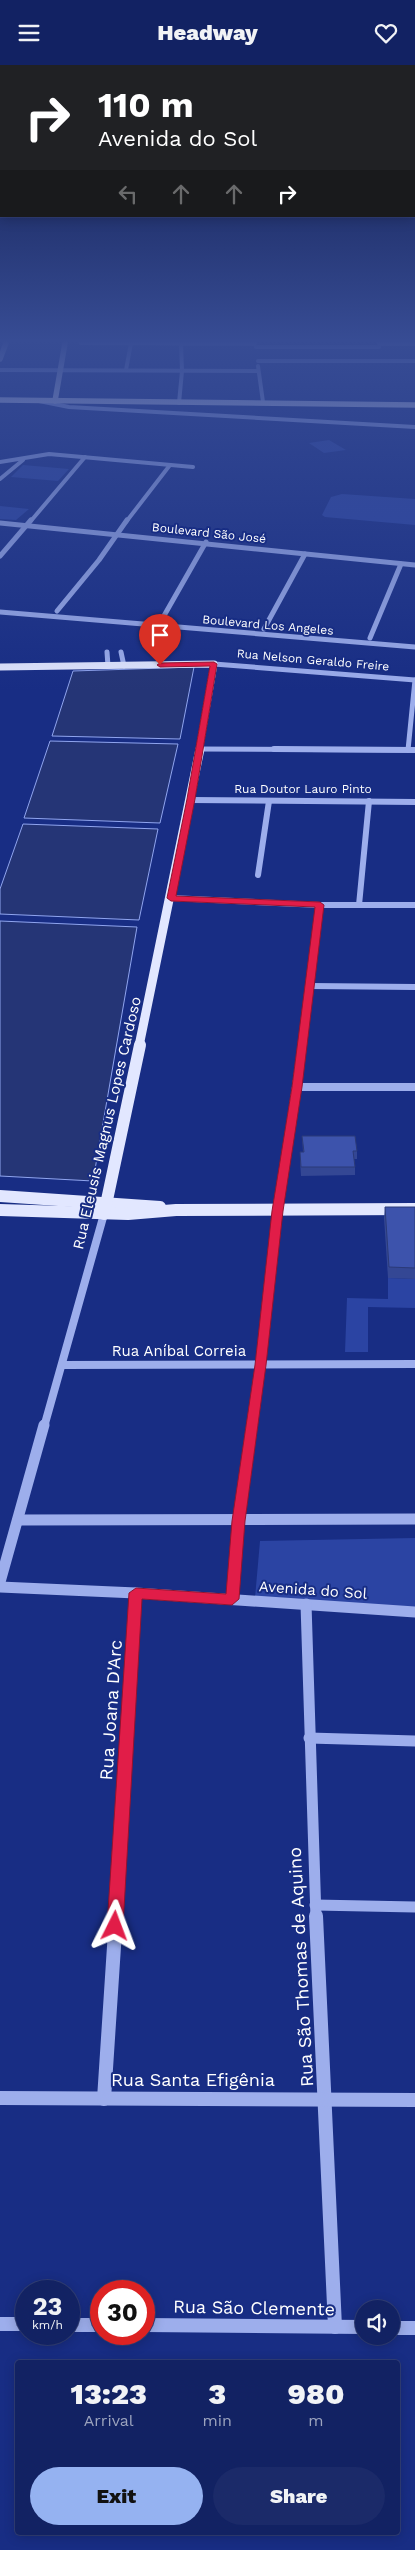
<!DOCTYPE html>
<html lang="en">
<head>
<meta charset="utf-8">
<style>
  body { margin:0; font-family:"Work Sans",sans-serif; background:#1b2a69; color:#f1f3f6; height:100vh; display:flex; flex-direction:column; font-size:19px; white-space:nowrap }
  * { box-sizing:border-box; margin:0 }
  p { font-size:16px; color:#9ca4be }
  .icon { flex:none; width:28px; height:28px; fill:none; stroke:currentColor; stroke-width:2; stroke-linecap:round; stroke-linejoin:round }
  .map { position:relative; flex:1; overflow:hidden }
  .details { position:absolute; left:15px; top:2295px; width:385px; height:175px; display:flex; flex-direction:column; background:#122263; border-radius:5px; box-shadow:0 2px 12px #0003,0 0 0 1px #313f78 }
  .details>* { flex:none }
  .guide { position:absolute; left:0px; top:0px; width:415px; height:152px; box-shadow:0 2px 12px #0003,0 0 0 1px #313f78; background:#202124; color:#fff; overflow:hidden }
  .fabs { position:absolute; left:355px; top:2235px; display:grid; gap:10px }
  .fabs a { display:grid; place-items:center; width:45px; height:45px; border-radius:50%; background:#122263; box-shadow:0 2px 12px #0003,0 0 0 1px #313f78; font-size:25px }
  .speed { position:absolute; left:15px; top:2215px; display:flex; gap:10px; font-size:25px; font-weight:700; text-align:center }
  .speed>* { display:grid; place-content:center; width:65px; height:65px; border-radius:50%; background:#122263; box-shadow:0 2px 12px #0003,0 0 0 1px #313f78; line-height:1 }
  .speed small { font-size:12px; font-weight:400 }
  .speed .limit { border:8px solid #d22; background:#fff; color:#111 }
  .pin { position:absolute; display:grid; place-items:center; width:42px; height:42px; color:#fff; margin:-51px -21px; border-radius:50% 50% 50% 0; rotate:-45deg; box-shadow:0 0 5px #0007 }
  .pin .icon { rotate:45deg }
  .me { position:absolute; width:55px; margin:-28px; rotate:3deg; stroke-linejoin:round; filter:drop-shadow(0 0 4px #0008) }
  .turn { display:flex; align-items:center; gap:18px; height:105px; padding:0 15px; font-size:22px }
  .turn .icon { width:65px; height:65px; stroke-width:2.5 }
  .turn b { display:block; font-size:35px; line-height:42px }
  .lanes { display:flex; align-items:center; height:48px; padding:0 15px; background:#0003; justify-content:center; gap:25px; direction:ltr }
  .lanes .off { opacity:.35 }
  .eta { display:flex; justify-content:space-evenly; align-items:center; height:85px; text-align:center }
  .eta b { font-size:30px; font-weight:800; line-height:35px }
  .primary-button { display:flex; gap:10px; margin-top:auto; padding:10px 15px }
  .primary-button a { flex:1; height:58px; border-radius:30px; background:#95b2f1; color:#111; font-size:20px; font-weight:800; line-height:58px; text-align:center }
  .primary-button a+a { background:#1b2a69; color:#f1f3f6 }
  header { display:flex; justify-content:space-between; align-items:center; height:65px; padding:0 15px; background:#122263; font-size:22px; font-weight:800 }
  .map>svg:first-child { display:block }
  .green { fill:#2b44a3 }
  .water { fill:#253576; stroke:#90a5ef }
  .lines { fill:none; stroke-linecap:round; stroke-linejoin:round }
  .minor-far5 { stroke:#9daeec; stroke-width:4 }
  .minor-far4 { stroke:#9daeec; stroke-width:5 }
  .minor-far3 { stroke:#9daeec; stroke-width:6 }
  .minor-far2 { stroke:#9daeec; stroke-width:8 }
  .minor-far1 { stroke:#9daeec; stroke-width:11 }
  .minor { stroke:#9daeec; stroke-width:14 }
  .major-far3 { stroke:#e2e7ff; stroke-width:5.5 }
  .major-far2 { stroke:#e2e7ff; stroke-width:7 }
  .major-far1 { stroke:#e2e7ff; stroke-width:9 }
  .major { stroke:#e2e7ff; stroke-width:12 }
  .wall { fill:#344794 }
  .building { fill:#3d53ac; stroke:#2b3a78 }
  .route { fill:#e11d48; stroke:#92132f }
  .labels { text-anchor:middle; stroke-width:4; stroke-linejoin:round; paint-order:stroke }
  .far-street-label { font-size:12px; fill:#fff; stroke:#182d84 }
  .street-label { font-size:15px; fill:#fff; stroke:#182d84 }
  .near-street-label { font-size:18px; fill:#fff; stroke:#182d84 }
</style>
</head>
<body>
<header><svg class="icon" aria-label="menu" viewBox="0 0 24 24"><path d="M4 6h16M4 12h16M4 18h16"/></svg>Headway<svg class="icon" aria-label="heart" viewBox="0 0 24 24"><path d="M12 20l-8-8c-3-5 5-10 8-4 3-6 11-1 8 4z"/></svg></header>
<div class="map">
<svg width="415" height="2485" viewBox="0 0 415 2485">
  <rect width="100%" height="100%" fill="#182d84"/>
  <!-- green -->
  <g class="green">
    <path d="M329 375 346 385 324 388 309 378Z"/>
    <path d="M23 400 69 404 58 416 11 412Z"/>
    <path d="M342 429 415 434V460L325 452 322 450 331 432Z"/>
    <path d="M0 441 29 444 16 455 0 454Z"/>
    <path d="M388 1213 415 1214V1243L368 1242V1287H345L347 1233 388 1234Z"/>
    <path d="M415 1473V1542L255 1533 260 1476Z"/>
  </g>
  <!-- water -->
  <g class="water">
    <path d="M194 602 180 674 52 671 73 606Z"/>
    <path d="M50 676 178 679 160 758 24 753Z"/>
    <path d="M23 759 158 764 139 855 0 849V824Z"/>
    <path d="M0 856 137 862 93 1116 0 1111Z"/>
  </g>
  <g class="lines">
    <!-- minor-far5 -->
    <g class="minor-far5">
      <path d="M81 278 255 279"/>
      <path d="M379 279H415"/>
      <path d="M256 282H379"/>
      <path d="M258 296H415"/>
      <path d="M258 301 263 337"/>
      <path d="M0 305 258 306"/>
      <path d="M126 305 131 278"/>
      <path d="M39 336 69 342 415 362"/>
      <path d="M179 338 182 306 181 278"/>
      <path d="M0 397 49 389 193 402"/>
      <path d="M0 414 23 395"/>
      <path d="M30 457 85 392"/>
      <path d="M126 457 170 400"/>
    </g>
    <!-- minor-far4 -->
    <g class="minor-far4">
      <path d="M0 458 415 500"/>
      <path d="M0 491 31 455"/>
      <path d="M57 546 99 495 127 455"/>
      <path d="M0 547 415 582"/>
      <path d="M161 556 206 477"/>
      <path d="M264 564 305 489"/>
      <path d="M370 573 401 499"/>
      <path d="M107 587 108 601"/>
      <path d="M121 587 124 601"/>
      <path d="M214 599 415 615"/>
      <path d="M199 684 415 685"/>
      <path d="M408 685 415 615"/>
    </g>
    <!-- minor-far3 -->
    <g class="minor-far3">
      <path d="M274 684 415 685"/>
      <path d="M191 735 415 737"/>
      <path d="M258 810 269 736"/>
      <path d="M171 833 320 840H415"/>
      <path d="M359 840 369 736"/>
      <path d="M310 921 415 922"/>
      <path d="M302 981 320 840"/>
    </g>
    <!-- minor-far2 -->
    <g class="minor-far2">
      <path d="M297 1022H415"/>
      <path d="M62 1300 415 1299"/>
      <path d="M44 1362 104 1149"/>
      <path d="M252 1362 278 1146 302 980"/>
    </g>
    <!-- minor-far1 -->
    <g class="minor-far1">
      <path d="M18 1455 415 1454"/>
      <path d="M0 1517 44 1360"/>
      <path d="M0 1522 136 1528 415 1547"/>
      <path d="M232 1534 239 1456 252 1360"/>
      <path d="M306 1539 316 1853"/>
      <path d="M309 1673 415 1676"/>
      <path d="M315 1840 415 1842"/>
      <path d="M115 1853 136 1528"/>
    </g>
    <!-- minor -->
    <g class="minor">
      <path d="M316 1851 335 2262"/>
      <path d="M0 2033 415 2035"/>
      <path d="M104 2034 116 1851"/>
      <path d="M0 2259H26"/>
      <path d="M69 2260H101"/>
      <path d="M144 2260 364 2262"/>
      <path d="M391 2263H415"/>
    </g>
    <!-- major-far3 -->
    <g class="major-far3">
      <path d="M0 294 6 278"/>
      <path d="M0 335 415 340"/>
      <path d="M55 336 65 278"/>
    </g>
    <!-- major-far2 -->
    <path class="major-far2" d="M0 602 214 599 199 686"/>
    <!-- major-far1 -->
    <path class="major-far1" d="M139 981 200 684"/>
    <!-- major -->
    <g class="major">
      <path d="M0 1131 160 1142"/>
      <path d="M0 1145 128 1149 176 1145 415 1144"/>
      <path d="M104 1149 140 980"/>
    </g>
  </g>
  <!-- wall -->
  <g class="wall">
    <path d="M302 1071 357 1086V1094H354L355 1102V1110L301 1111 300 1095V1087H303Z"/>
    <path d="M385 1142H415V1214L388 1213 384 1153Z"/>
  </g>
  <!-- building -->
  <g class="building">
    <path d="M302 1071H355L357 1086H353L355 1102H301L300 1087H304Z"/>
    <path d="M385 1142H415V1203L389 1202Z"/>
  </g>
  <!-- sky -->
  <linearGradient id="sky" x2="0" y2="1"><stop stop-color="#0d1949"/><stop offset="0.44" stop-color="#374c94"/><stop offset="1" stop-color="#374c94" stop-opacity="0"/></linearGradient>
  <rect width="415" height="626" fill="url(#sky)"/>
  <!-- route -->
  <path class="route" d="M214 597 217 599 195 734 176 831 320 837 324 840 302 1022 283 1146 266 1300 245 1456 239 1534 232 1540 142 1534 123 1861 120 1866 115 1869 109 1866 107 1861 129 1528 136 1523 226 1529 232 1456 255 1300 272 1146 292 1022 315 842 171 836 167 833 187 734 210 601 160 602 157 600 160 598Z"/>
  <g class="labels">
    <!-- far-street labels -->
    <g class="far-street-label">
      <text transform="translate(209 468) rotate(6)" y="4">Boulevard São José</text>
      <text transform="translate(268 560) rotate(5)" y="4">Boulevard Los Angeles</text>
      <text transform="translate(313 595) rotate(5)" y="4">Rua Nelson Geraldo Freire</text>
      <text x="303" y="728">Rua Doutor Lauro Pinto</text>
    </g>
    <!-- street labels -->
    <g class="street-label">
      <text transform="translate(107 1058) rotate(-77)" y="5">Rua Eleusis Magnus Lopes Cardoso</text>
      <text x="179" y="1291">Rua Aníbal Correia</text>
      <text transform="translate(313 1525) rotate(4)" y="5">Avenida do Sol</text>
    </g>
    <!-- near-street labels -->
    <g class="near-street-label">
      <text transform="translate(111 1645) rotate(-86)" y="6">Rua Joana D'Arc</text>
      <text transform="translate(301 1902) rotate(-93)" y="6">Rua São Thomas de Aquino</text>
      <text x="193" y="2021">Rua Santa Efigênia</text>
      <text transform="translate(254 2243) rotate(1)" y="6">Rua São Clemente</text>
    </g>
  </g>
</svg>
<div class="fabs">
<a><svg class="icon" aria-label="sound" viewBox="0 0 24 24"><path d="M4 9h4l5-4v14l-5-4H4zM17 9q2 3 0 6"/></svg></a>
</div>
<div class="speed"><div>23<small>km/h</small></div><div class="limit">30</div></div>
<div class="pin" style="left:160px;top:600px;background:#d93025"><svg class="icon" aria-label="arrive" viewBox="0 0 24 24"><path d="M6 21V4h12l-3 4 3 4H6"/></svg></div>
<svg class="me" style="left:115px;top:1861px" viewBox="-20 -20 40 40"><path d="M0-17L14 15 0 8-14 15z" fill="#e11d48" stroke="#fff" stroke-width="4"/></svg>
<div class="guide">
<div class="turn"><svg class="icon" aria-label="right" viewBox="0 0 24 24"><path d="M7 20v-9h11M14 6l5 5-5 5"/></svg><div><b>110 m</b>Avenida do Sol</div></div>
<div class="lanes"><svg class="icon off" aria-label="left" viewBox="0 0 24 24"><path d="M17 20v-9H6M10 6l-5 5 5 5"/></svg><svg class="icon off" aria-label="ahead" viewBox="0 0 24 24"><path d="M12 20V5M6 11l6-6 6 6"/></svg><svg class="icon off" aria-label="ahead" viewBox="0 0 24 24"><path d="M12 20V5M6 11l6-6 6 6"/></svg><svg class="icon" aria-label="right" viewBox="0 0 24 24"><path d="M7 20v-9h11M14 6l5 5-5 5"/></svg></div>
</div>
<section class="details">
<div class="eta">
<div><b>13:23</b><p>Arrival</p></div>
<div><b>3</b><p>min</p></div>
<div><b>980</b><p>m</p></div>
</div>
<div class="primary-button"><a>Exit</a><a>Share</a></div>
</section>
</div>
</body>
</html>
